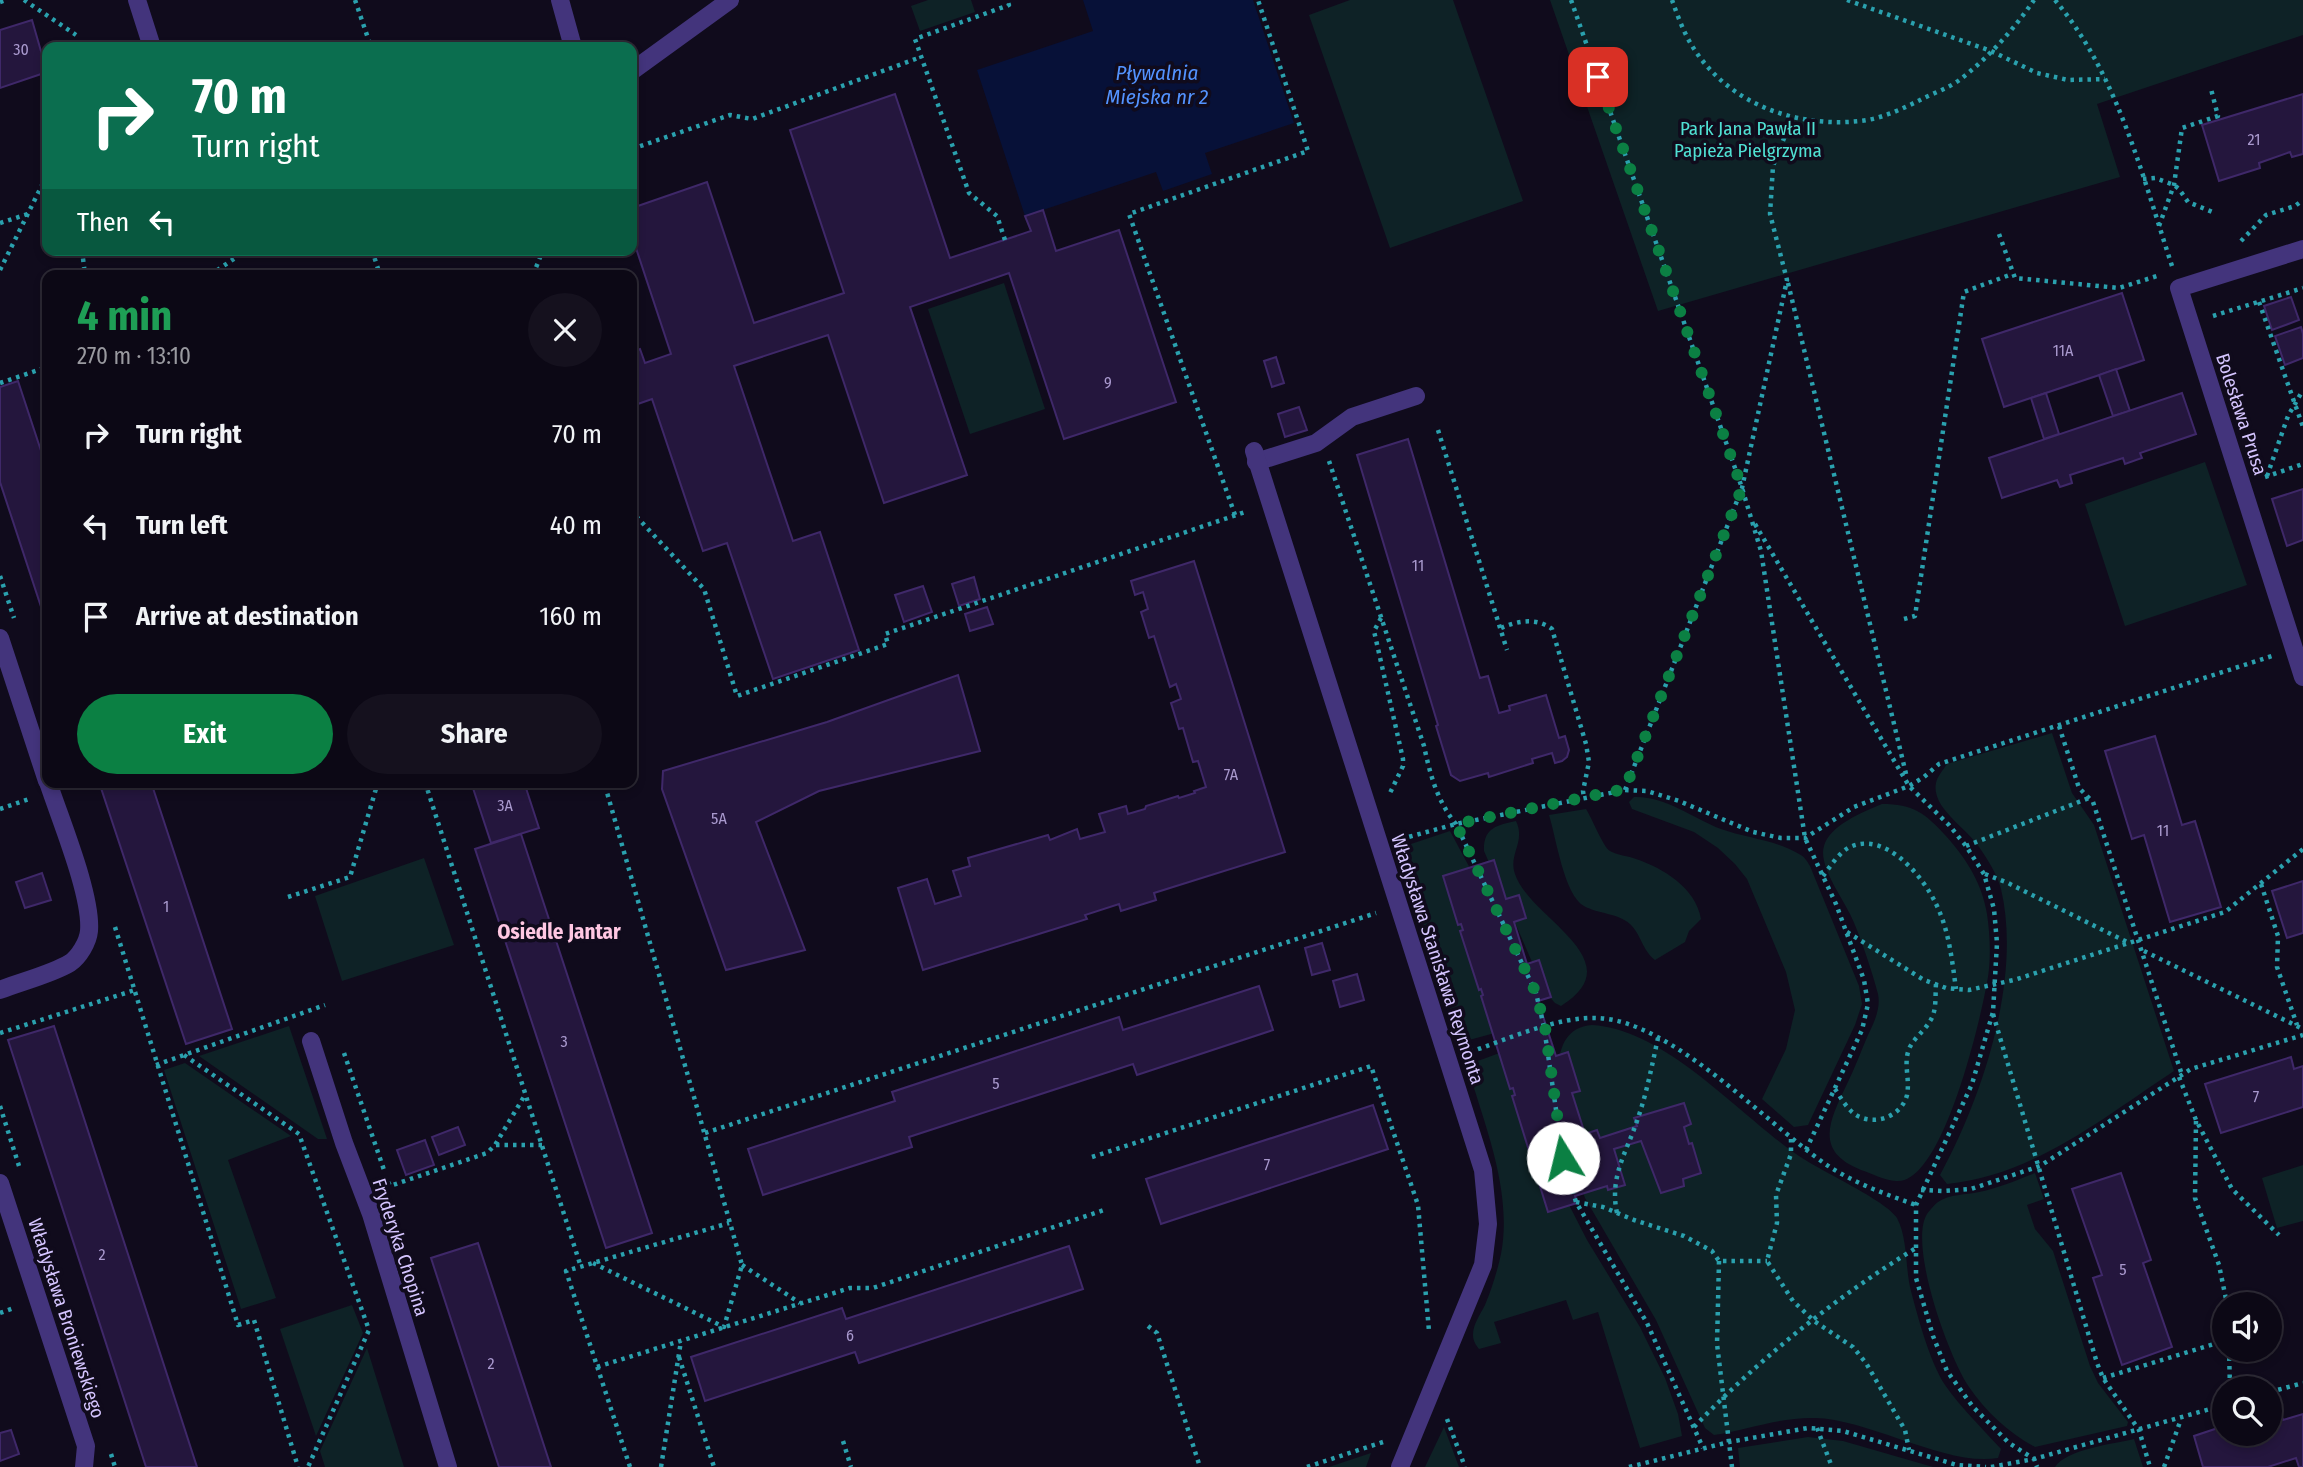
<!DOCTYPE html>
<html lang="en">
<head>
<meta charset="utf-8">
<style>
  body { margin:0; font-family:"Fira Sans Condensed",sans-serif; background:#15111e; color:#f1f3f6; height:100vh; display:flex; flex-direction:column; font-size:26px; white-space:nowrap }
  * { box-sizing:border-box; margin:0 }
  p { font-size:23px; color:#9a9aa0 }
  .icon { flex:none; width:38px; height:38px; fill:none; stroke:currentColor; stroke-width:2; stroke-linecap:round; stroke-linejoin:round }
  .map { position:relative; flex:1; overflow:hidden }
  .sheet { position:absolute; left:42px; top:270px; width:595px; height:518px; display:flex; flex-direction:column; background:#0c0815; border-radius:14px; box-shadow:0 4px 10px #0003,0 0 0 2px #2c2934 }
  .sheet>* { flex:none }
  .banner { position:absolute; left:42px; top:42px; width:595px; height:214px; border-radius:14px; box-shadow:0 4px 10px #0003,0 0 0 2px #2c2934; background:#0b6e4f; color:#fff; overflow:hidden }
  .buttons { position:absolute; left:2212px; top:1292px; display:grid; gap:14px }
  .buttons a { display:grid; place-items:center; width:70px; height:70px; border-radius:50%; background:#0c0815; box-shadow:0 4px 10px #0003,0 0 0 2px #2c2934; font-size:35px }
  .pin { position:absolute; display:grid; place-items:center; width:60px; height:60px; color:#fff; margin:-30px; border-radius:14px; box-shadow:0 4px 10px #0006 }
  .me { position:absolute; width:77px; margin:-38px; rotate:351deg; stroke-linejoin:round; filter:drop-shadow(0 0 5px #0008) }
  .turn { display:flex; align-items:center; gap:24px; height:147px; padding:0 35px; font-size:32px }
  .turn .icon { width:91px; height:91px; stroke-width:2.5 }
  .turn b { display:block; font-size:49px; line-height:60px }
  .then { display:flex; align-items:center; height:66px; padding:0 35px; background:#0003; gap:14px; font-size:26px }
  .round { display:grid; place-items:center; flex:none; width:74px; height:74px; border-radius:37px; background:#15111e }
  .summary { display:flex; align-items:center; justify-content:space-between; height:119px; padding:0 35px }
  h1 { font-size:42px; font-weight:700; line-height:52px; color:#1e9e55 }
  .button { display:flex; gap:14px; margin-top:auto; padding:14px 35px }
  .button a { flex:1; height:80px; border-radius:42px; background:#0b8043; color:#fff; font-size:28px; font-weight:700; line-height:80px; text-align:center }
  .button a+a { background:#15111e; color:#f1f3f6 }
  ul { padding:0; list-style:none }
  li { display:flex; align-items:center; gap:21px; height:91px; padding:0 35px }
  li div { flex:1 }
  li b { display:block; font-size:26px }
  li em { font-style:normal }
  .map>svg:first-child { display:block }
  .green { fill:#0e2226 }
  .water { fill:#071138 }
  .building { fill:#24163d; stroke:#3f2869; stroke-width:2 }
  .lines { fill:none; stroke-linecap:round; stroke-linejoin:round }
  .path { stroke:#2aa1ae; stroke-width:4.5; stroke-dasharray:3.5 5; stroke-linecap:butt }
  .service { stroke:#43347c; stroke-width:18 }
  .minor { stroke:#43347c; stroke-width:18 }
  .route { stroke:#0b8043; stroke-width:12; stroke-dasharray:0 21.6 }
  .labels { text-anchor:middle; stroke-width:7; stroke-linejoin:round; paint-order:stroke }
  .number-label { font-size:16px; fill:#a999ce }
  .park-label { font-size:19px; fill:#50e0d3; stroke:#100b1c }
  .street-label { font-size:19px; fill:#d5c5ff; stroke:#100b1c }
  .water-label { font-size:21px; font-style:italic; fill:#5393ff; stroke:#100b1c }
  .neighbourhood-label { font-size:21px; font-weight:bold; fill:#ffc7e2; stroke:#100b1c }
</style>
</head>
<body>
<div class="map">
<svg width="2303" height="1467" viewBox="0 0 2303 1467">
  <rect width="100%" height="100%" fill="#100b1c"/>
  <!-- green -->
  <g class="green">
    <path d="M928 0H971L975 12 920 31 911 6Z"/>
    <path d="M1350 0H1453L1523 201 1390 248 1309 15Z"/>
    <path d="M1550 0H2303V35L2097 104 2120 177 1658 311Z"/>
    <path d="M1004 283 1045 409 970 434 928 309Z"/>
    <path d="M2205 462 2247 585 2125 626 2085 504Z"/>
    <path d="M2052 733 2072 793 2094 825 2174 1071C2104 1117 2033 1176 1947 1184L1940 1175C1983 1096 2022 978 2001 889 1998 876 1987 858 1979 847 1967 828 1931 808 1936 783 1937 777 1943 770 1947 764Z"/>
    <path d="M1634 797C1666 796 1692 818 1721 829 1746 838 1776 840 1799 854 1804 856 1807 861 1810 866L1859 986 1862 1004 1855 1025 1808 1125 1794 1127 1762 1099 1786 1049 1795 1010 1786 972 1747 879 1735 864 1718 848 1694 832 1632 809 1629 802Z"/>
    <path d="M1882 804C1913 804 1925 813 1945 835 1966 858 1982 883 1987 914 1990 934 1991 957 1988 977 1982 1014 1943 1186 1896 1181 1884 1180 1873 1174 1861 1170 1813 1151 1830 1120 1847 1084 1855 1068 1861 1051 1868 1035 1874 1023 1881 1008 1878 994 1873 974 1859 932 1850 914 1842 897 1818 865 1824 846 1830 825 1863 812 1882 804Z"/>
    <path d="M1586 809C1592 818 1603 847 1610 851 1616 855 1629 856 1636 859 1663 868 1696 888 1701 919L1689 931 1685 942 1655 960C1642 950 1641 934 1630 924 1618 913 1598 914 1584 906 1564 895 1556 837 1549 815Z"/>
    <path d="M1516 821C1526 842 1508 854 1515 874 1529 918 1635 960 1561 1006L1555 1003 1545 992 1484 851C1483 828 1497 825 1516 821Z"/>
    <path d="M1450 831 1472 872 1517 1027 1458 1043 1396 849Z"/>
    <path d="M424 858 454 945 342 981 315 896Z"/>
    <path d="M1592 1025C1666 1029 1740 1116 1799 1156 1819 1170 1887 1201 1897 1218 1908 1239 1905 1268 1911 1291 1918 1318 1930 1362 1945 1385 1961 1408 1982 1428 2001 1449L1998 1458C1947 1467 1869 1419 1815 1418 1780 1417 1747 1430 1714 1435L1705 1428 1656 1320 1585 1198 1575 1171 1558 1068C1560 1045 1567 1027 1592 1025Z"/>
    <path d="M289 1026 327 1139H318L199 1056Z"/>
    <path d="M1513 1048 1565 1197 1587 1240 1640 1327 1665 1378 1678 1414 1682 1436 1640 1448 1598 1312 1573 1320 1566 1300 1494 1322 1501 1343 1479 1349C1476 1345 1473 1341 1473 1335 1473 1324 1480 1315 1485 1305 1492 1288 1497 1272 1501 1254 1513 1191 1484 1124 1467 1065Z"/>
    <path d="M185 1063 291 1136 228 1160 276 1298 241 1309 164 1070Z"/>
    <path d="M2303 1165V1221L2277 1228 2262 1178Z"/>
    <path d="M2035 1173 2044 1199 2027 1205 2035 1229 2053 1251 2090 1366 2098 1383 2128 1422 2127 1426 2035 1447C2009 1433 1986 1412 1969 1387 1949 1358 1908 1245 1927 1214 1929 1211 1935 1204 1938 1202 1949 1194 1966 1195 1979 1192 1998 1188 2017 1180 2035 1173Z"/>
    <path d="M352 1305 363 1333 316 1436 280 1329Z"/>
    <path d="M367 1348 404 1467H325L320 1451Z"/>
    <path d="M1444 1427 1459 1467H1425Z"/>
    <path d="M1808 1437 1843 1441 1933 1467H1740L1738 1448Z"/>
    <path d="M2134 1439 2143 1467H2055C2067 1449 2113 1444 2134 1439Z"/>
    <path d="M1371 1453 1366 1467H1329Z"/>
  </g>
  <!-- water -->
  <path class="water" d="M1083 0H1253L1294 123 1205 153 1212 174 1163 191 1156 172 1025 216 977 70 1093 31Z"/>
  <!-- building -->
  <g class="building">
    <path d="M32 20 47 72 0 88V30Z"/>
    <path d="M895 94 950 258 1031 231 1025 216 1043 210 1056 251 1119 230 1176 402 1064 439 1009 273 910 307 967 475 884 503 828 335 734 366 793 541 820 532 859 650 773 679 727 543 703 551 652 399 632 406V352L640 349 645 363 671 354 632 236V208L707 182 754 323 844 293 790 130Z"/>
    <path d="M2303 94V154L2292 157 2290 152 2259 163 2260 168 2219 181 2202 125Z"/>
    <path d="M2122 293 2144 360 2004 407 1982 339Z"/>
    <path d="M2291 297 2299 320 2272 330 2264 306Z"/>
    <path d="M2301 327 2303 334V358L2285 365 2275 336Z"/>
    <path d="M1276 357 1284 383 1272 387 1264 361Z"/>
    <path d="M2116 369 2130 411 2113 416 2099 375Z"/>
    <path d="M18 381 47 469V625L0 482V387Z"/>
    <path d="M2046 393 2059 434 2044 439 2031 398Z"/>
    <path d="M2182 393 2196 434 2140 453 2142 458 2125 464 2123 458 2070 475 2072 483 2060 487 2057 480 2002 498 1989 458Z"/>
    <path d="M1299 407 1307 430 1285 437 1278 414Z"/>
    <path d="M1408 439 1480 678 1488 676 1499 713 1510 710 1509 706 1546 695 1559 738 1565 736 1569 750 1567 757 1562 761 1555 763 1552 753 1532 759 1533 763 1489 777 1488 773 1460 781 1451 775 1436 726 1438 725 1357 455Z"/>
    <path d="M2303 489V540L2287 546 2272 499Z"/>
    <path d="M1194 561 1285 852 1154 893 1156 900 1121 911 1119 904 1085 915 1087 919 923 970 898 888 927 879 935 904 961 896 953 871 970 866 968 858 1048 835 1050 840 1077 829 1080 839 1105 832 1099 814 1126 806 1128 814 1145 809 1146 806 1178 796 1179 798 1195 793 1194 791 1206 787 1198 761 1193 762 1183 728 1179 729 1171 703 1181 699 1176 684 1170 687 1154 636 1149 638 1141 612 1148 609 1143 592 1135 595 1131 581Z"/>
    <path d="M974 577 980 599 959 606 952 584Z"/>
    <path d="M923 586 932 612 904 622 895 595Z"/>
    <path d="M987 607 993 624 970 631 965 614Z"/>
    <path d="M958 675 980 751 819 791 756 822 805 950 726 970 662 789 663 771 827 722Z"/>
    <path d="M2155 736 2182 825 2195 821 2221 907 2170 922 2144 835 2132 839 2105 751Z"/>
    <path d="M99 782H151L232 1029 186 1044Z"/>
    <path d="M471 782H524L539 828 491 843Z"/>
    <path d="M521 834 652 1233 606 1248 475 849Z"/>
    <path d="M1494 860 1506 899 1519 895 1526 918 1514 922 1527 964 1539 960 1551 997 1538 1001 1556 1056 1568 1052 1580 1091 1572 1093 1585 1134 1597 1130 1600 1138 1637 1126 1634 1118 1684 1103 1691 1124 1684 1127 1689 1144 1692 1143 1701 1173 1683 1179 1684 1186 1661 1193 1641 1141 1614 1149 1625 1185 1608 1190 1607 1186 1575 1196 1577 1203 1548 1212 1512 1096 1515 1095 1513 1088 1510 1089 1481 996 1483 995 1481 989 1479 990 1460 931 1463 930 1461 924 1458 925 1443 876Z"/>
    <path d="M42 873 51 900 25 908 16 882Z"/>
    <path d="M2303 881V933L2287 938 2272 891Z"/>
    <path d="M1322 943 1330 970 1312 975 1305 948Z"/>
    <path d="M1357 974 1364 1000 1340 1007 1333 981Z"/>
    <path d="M1259 986 1273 1030 1137 1075 1133 1064 909 1137 912 1147 763 1195 748 1149 895 1101 892 1092 1119 1017 1123 1030Z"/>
    <path d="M54 1026 197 1467H146L8 1040Z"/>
    <path d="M2291 1057 2294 1069 2303 1066V1107L2221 1133 2205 1084Z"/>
    <path d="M1373 1105 1388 1149 1161 1224 1146 1179Z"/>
    <path d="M458 1127 465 1145 439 1155 432 1137Z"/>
    <path d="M425 1140 434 1165 406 1175 397 1150Z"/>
    <path d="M2121 1173 2151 1260 2143 1263 2172 1347 2122 1365 2093 1278 2102 1275 2072 1189Z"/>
    <path d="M478 1243 551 1467H499L431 1258Z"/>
    <path d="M1069 1246 1083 1289 859 1363 855 1352 705 1401 691 1357 842 1308 846 1319Z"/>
    <path d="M2279 1409 2283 1420 2303 1414V1467H2299L2296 1458 2268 1467H2203L2194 1436 2224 1426V1433H2270V1412Z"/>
    <path d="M11 1430 19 1454 0 1461V1433Z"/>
  </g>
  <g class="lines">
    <!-- path -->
    <g class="path">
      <path d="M24 0 76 35"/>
      <path d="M355 0 371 47"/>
      <path d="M1571 0 1742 488 1761 551 1805 838 1836 904 1864 980 1868 1004 1862 1030 1806 1150"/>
      <path d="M1672 0C1677 14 1683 31 1691 44 1726 103 1794 128 1860 121 1881 119 1902 109 1920 100 1933 93 1950 88 1962 78 1990 56 2014 29 2034 0"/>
      <path d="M1847 0 1991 51 2037 73 2068 80 2105 79"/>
      <path d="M2055 0C2118 75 2142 175 2172 266"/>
      <path d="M0 2 6 0"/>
      <path d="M632 149 730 115 752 119 921 57"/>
      <path d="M2143 179 2155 178 2174 185 2179 189 2188 202 2215 213"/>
      <path d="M0 223 28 214"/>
      <path d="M2159 226 2174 185 2182 128 2218 116 2211 89"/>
      <path d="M1999 234 2015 278 2119 288 2157 276"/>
      <path d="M1005 240 997 216 969 193 915 39 1009 5 1007 0"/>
      <path d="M2241 241 2266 215 2295 206 2303 200"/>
      <path d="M82 250 85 275"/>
      <path d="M372 250 380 275"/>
      <path d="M0 270 47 175"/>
      <path d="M210 275 247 250"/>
      <path d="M533 275 543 250"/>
      <path d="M1788 283 1907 778"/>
      <path d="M2259 302 2303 427"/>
      <path d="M2213 316 2303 288"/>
      <path d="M0 383 47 367"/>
      <path d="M1438 430 1507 650"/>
      <path d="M1329 461 1424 746C1430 774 1437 801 1456 824L1536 993 1544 1027 1563 1158 1576 1202 1647 1323 1703 1448"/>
      <path d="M2267 476 2288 416 2303 390"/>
      <path d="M2265 477 2303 464"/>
      <path d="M632 509 634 514 704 589 737 696 888 644 885 634 1248 511"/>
      <path d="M1235 515 1129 214 1308 151 1258 0"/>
      <path d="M1755 524 1909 786 1949 825 1966 846 1984 874 1994 909 1997 943 1993 1012 1972 1084 1916 1205V1278L1933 1336 1947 1371 1973 1407 2009 1443 2034 1459 2037 1467"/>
      <path d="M0 576 14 618"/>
      <path d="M1381 618 1374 631 1403 759V766L1390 793"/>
      <path d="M1904 619 1915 616 1964 292 2012 274"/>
      <path d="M1501 628C1517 621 1536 617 1552 629L1586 744 1589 762 1583 791 1584 798"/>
      <path d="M2059 726 2079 788 2093 802 2182 1075"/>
      <path d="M425 782 581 1267"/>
      <path d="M1625 790 1742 488 1787 280 1770 214 1773 166 1792 118"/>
      <path d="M0 809 29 799"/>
      <path d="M1401 839 1456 824 1625 790 1647 791 1679 801 1753 832 1781 838H1805L1854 807 1909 786 1924 777 1939 764 2272 656"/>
      <path d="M1966 846 2089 798"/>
      <path d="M1985 874 2008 883 2127 942"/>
      <path d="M1823 876C1830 867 1838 854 1848 848 1884 829 1923 876 1936 904 1949 930 1952 960 1956 989"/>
      <path d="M2261 884 2278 936 2277 967 2297 1025"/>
      <path d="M288 897 350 877 378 782"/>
      <path d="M115 927 238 1325 254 1320 298 1467"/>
      <path d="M1847 932 1924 980 1946 988 1969 990 2014 980 2225 912 2303 849"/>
      <path d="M2144 951 2303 1029"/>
      <path d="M1993 1014 2097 1363 2103 1378 2139 1430 2150 1467"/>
      <path d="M0 1033 135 990"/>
      <path d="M1470 1052C1508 1039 1558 1016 1598 1018 1671 1021 1764 1121 1824 1163 1851 1182 1885 1194 1916 1205"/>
      <path d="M344 1053 384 1170"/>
      <path d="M184 1055 299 1134 369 1330 308 1467"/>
      <path d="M156 1065 325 1005"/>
      <path d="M2179 1077 2196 1120 2232 1189 2279 1235"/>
      <path d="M1835 1089C1841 1098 1849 1113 1860 1117 1878 1125 1902 1115 1907 1095 1910 1080 1904 1066 1908 1052 1911 1040 1924 1032 1930 1021 1937 1011 1935 996 1936 984"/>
      <path d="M0 1106 19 1166"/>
      <path d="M2196 1121 2195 1198 2219 1265 2227 1304"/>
      <path d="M705 1133 1376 913"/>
      <path d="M1791 1139V1154L1776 1195 1777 1223 1767 1261 1793 1301 1814 1321 1853 1347 1866 1363 1905 1430 1909 1450"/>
      <path d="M496 1145H542"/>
      <path d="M1092 1157 1371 1066 1418 1205 1429 1331"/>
      <path d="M388 1182 390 1186 487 1153 495 1145 525 1095"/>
      <path d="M1921 1190 1944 1191 1971 1189 2040 1166 2191 1069 2303 1035"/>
      <path d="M1576 1202 1603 1207 1634 1220 1684 1236 1712 1251 1719 1261H1767"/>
      <path d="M1617 1213C1609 1176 1627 1152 1638 1118 1647 1092 1652 1065 1658 1038"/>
      <path d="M1719 1261 1717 1344 1732 1467"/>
      <path d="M593 1263 724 1327 742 1265 604 782"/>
      <path d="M742 1265 800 1303"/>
      <path d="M0 1313 14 1308"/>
      <path d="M1148 1326 1157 1333 1200 1467"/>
      <path d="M2229 1349 2230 1388"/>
      <path d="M679 1357 714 1467"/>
      <path d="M597 1367 850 1288H873L1107 1209"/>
      <path d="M2103 1378 2224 1341"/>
      <path d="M2270 1392 2303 1383"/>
      <path d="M1447 1419 1465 1467"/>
      <path d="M1694 1427C1759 1359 1836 1297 1916 1248"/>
      <path d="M1817 1428 1832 1467"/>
      <path d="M843 1441 851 1467"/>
      <path d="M111 1454 115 1467"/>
      <path d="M630 1467 566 1271 729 1223"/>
      <path d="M661 1467 681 1341"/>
      <path d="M1307 1467 1383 1442"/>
      <path d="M1629 1467 1729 1442 1808 1428 1843 1431 1957 1465 1986 1467"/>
      <path d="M1991 1467 2034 1459 2224 1405"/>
      <path d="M2164 1467 2181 1419"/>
    </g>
    <!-- service -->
    <g class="service">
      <path d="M560 0 573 47"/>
      <path d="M1256 462 1316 443 1352 417 1416 396"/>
    </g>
    <!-- minor -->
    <g class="minor">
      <path d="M137 0 152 47"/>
      <path d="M632 71 730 0"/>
      <path d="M2303 249 2179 288 2303 677"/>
      <path d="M1254 451 1483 1170 1488 1224 1483 1265 1400 1467"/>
      <path d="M0 638 47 781"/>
      <path d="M0 990C20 982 52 974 70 963 79 957 88 942 89 931 92 895 60 819 48 782"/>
      <path d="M311 1041 344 1143 371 1214 448 1467"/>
      <path d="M0 1183 86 1446 84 1467"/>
    </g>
  </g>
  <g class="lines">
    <!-- route -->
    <path class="route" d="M1563 1158 1545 1027 1536 993 1456 824 1625 789 1742 488 1598 77"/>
  </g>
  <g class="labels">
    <!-- number labels -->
    <g class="number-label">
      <text x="21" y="55">30</text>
      <text x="2254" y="145">21</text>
      <text x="2063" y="356">11A</text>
      <text x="1108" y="388">9</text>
      <text x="1418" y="571">11</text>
      <text x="1231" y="780">7A</text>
      <text x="505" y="811">3A</text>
      <text x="719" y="824">5A</text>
      <text x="2163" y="836">11</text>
      <text x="166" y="912">1</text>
      <text x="564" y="1047">3</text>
      <text x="996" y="1089">5</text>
      <text x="2256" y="1102">7</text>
      <text x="1267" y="1170">7</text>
      <text x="102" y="1260">2</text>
      <text x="2123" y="1275">5</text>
      <text x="850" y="1341">6</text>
      <text x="491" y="1369">2</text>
    </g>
    <!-- park labels -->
    <g class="park-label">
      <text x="1748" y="135">Park Jana Pawła II<tspan x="1748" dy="22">Papieża Pielgrzyma</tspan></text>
    </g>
    <!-- street labels -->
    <g class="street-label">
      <text transform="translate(2242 414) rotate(72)" y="7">Bolesława Prusa</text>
      <text transform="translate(1438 959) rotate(72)" y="7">Władysława Stanisława Reymonta</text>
      <text transform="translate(401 1247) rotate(72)" y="7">Fryderyka Chopina</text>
      <text transform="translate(67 1318) rotate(72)" y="7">Władysława Broniewskiego</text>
    </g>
    <!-- water labels -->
    <g class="water-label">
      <text x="1157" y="80">Pływalnia<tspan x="1157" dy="24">Miejska nr 2</tspan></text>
    </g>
    <!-- neighbourhood labels -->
    <g class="neighbourhood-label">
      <text x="559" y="939">Osiedle Jantar</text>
    </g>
  </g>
</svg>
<div class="buttons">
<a><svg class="icon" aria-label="sound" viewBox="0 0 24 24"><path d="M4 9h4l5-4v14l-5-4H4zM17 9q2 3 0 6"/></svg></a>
<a><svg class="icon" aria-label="search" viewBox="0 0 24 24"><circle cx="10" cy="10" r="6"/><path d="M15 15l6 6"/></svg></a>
</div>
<div class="pin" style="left:1598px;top:77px;background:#d93025"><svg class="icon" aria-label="arrive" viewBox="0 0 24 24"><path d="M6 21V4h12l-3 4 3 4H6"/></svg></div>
<svg class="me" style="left:1563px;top:1158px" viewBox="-20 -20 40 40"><circle r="19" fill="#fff"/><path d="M0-13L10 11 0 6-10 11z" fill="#0b8043"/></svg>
<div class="banner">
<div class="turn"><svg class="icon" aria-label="right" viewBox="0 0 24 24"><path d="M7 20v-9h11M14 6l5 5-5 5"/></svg><div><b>70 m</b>Turn right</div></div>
<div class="then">Then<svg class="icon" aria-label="left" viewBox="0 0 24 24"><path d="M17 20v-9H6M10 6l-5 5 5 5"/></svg></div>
</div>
<section class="sheet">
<div class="summary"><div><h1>4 min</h1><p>270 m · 13:10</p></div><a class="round"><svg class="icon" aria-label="close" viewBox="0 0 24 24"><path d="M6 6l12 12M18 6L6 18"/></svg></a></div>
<ul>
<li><svg class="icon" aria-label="right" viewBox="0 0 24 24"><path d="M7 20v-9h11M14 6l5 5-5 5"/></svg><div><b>Turn right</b></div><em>70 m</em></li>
<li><svg class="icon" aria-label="left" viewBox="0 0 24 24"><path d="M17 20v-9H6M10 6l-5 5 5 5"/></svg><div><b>Turn left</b></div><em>40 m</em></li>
<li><svg class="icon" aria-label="arrive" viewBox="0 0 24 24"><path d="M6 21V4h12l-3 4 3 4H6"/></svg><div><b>Arrive at destination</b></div><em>160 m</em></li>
</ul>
<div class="button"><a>Exit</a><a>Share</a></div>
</section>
</div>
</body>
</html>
